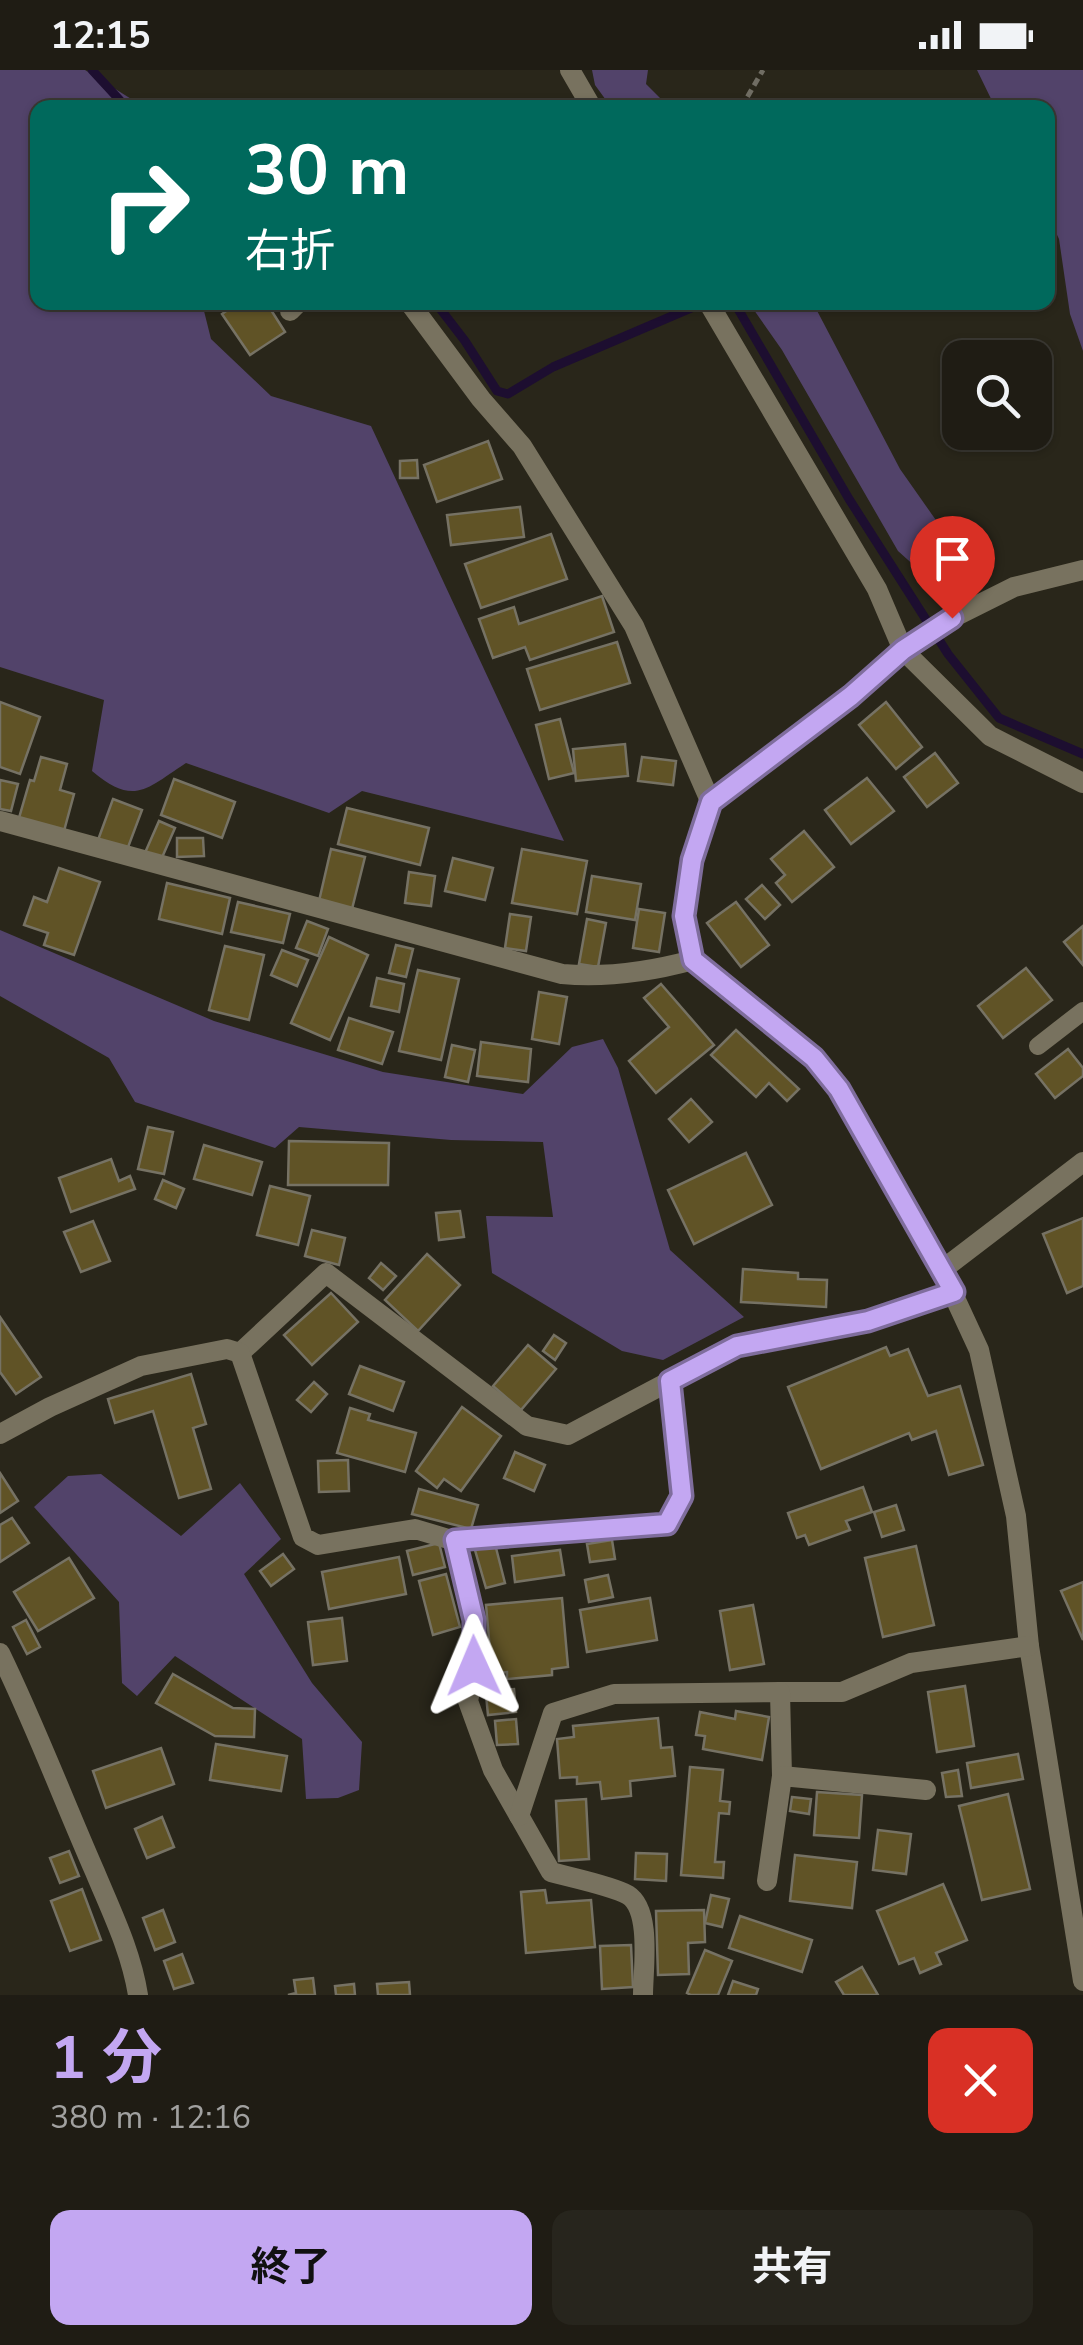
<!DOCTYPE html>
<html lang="ja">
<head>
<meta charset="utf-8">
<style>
  body { margin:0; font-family:"Nunito Sans","Noto Sans JP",sans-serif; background:#27251d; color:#f1f3f6; height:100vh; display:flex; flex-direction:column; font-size:38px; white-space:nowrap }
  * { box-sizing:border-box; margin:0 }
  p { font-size:32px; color:#a1a1a0 }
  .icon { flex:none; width:55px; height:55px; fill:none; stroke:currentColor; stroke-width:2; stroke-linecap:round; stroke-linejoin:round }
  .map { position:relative; height:1925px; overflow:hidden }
  .side { display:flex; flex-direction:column; background:#1f1c14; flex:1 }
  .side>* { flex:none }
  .hud { position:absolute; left:30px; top:30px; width:1025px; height:210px; border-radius:20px; box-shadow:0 2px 8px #0004,0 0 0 2px #3c3a34; background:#00695c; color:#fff; overflow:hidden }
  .controls { position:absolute; left:942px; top:270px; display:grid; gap:20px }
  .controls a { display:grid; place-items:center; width:110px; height:110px; border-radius:20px; background:#1f1c14; box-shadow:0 2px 8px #0004,0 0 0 2px #3c3a34; font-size:50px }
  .pin { position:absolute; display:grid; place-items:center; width:85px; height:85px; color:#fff; margin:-102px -42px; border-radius:50% 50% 50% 0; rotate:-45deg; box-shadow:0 0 10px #0007 }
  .pin .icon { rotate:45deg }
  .me { position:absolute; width:110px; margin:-55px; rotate:359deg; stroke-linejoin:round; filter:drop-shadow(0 0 8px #0008) }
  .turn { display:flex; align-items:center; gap:35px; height:210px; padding:0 50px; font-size:45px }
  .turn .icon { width:130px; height:130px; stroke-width:2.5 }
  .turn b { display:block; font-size:70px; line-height:85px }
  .round { display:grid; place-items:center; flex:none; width:105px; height:105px; border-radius:20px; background:#27251d }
  .headline { display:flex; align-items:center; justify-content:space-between; height:170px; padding:0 50px }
  h1 { font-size:60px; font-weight:700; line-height:75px; color:#c3a7f2 }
  .cta { display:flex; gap:20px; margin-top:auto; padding:20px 50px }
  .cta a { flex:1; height:115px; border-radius:20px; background:#c3a7f2; color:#111; font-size:40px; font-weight:700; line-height:115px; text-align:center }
  .cta a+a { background:#27251d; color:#f1f3f6 }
  .status { display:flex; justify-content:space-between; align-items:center; height:70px; padding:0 50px; background:#1f1c14; direction:ltr }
  .status svg { height:28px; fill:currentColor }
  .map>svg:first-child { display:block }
  .forest { fill:#52436a }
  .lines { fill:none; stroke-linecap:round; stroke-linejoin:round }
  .stream { stroke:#1d0e30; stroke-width:9 }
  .building { fill:#605326; stroke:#767264; stroke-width:2.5 }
  .path { stroke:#706d63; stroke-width:5; stroke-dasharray:8 5; stroke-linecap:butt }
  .lane { stroke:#78725f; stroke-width:18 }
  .street { stroke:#78725f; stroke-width:20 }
  .route-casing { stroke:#7f6d9d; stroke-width:25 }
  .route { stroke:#c3a7f2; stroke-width:18 }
</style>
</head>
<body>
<div class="status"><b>12:15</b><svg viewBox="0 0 49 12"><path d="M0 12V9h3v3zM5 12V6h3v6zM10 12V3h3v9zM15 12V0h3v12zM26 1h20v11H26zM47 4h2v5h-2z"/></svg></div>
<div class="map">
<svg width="1083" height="1925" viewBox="0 0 1083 1925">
  <rect width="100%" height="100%" fill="#29261a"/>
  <!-- forest -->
  <g class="forest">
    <path d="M0 0H85L144 37 38 38V232L202 233 211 269 271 326 371 356 564 771 362 721 329 743 186 693C145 720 134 736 92 701L104 630 0 597Z"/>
    <path d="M592 0H648L646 14 669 37H611L595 15Z"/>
    <path d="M977 0H1083V281L1070 244 1059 169 1048 146V38L995 37Z"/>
    <path d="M749 233H813L900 399 952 473 950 499 927 507 898 481 782 280Z"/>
    <path d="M0 860 214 951 383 1002 523 1024 572 977 603 969 618 998 670 1180 744 1247 663 1290 622 1281 492 1203 486 1146 553 1147 543 1072 451 1070 299 1057 275 1078 135 1032 109 988 0 926Z"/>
    <path d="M101 1404 181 1466 240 1413 281 1469 244 1504 312 1613 362 1672 359 1720 338 1728 306 1729 302 1669 175 1586 137 1626 122 1613 119 1532 34 1437 68 1406Z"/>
  </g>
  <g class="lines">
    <!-- stream -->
    <g class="stream">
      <path d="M92 0 127 38"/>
      <path d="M435 232 465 271 497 321 508 324 553 297 705 232"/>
      <path d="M734 232 849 429 948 584 999 648 1083 684"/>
    </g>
  </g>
  <!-- building -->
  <g class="building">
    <path d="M239 232H266L285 262 250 285 222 244Z"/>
    <path d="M488 371 502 409 437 432 424 395Z"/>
    <path d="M417 390 418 408H400V391Z"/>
    <path d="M520 437 524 467 451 475 447 445Z"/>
    <path d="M551 464 567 509 481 538 465 494Z"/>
    <path d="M602 526 614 562 530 590 525 577 493 588 479 549 514 537 519 554Z"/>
    <path d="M617 572 630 613 540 640 527 599Z"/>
    <path d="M0 632 40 647 20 704 0 697Z"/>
    <path d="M886 632 922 677 896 699 859 655Z"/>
    <path d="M560 649 574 703 549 709 536 655Z"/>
    <path d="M625 674 628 706 576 711 573 679Z"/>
    <path d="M935 683 958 713 927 737 904 707Z"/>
    <path d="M41 687 67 694 60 720 74 724 64 761 19 748 30 710 34 711Z"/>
    <path d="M642 687 676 691 673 715 638 711Z"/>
    <path d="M867 708 894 741 851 774 825 740Z"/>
    <path d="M174 709 235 732 222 768 161 745Z"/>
    <path d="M0 710 18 714 11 741 0 739Z"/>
    <path d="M113 729 142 740 127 780 98 770Z"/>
    <path d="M347 738 429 758 420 795 338 774Z"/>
    <path d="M159 751 175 758 160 792 144 785Z"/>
    <path d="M804 761 834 797 792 832 776 813 785 805 771 789Z"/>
    <path d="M177 768H203L204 786 177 787Z"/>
    <path d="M331 779 365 787 352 839 319 831Z"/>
    <path d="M522 779 587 791 577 844 512 833Z"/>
    <path d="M453 788 493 798 485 830 445 821Z"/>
    <path d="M59 798 100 812 74 885 44 875 48 863 24 855 34 827 47 832Z"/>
    <path d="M409 802 435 806 431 836 405 833Z"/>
    <path d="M592 806 641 814 635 850 586 842Z"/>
    <path d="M167 813 230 828 222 864 159 849Z"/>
    <path d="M762 815 780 835 765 849 746 829Z"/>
    <path d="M238 832 290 844 283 873 231 862Z"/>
    <path d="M736 832 769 875 741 897 707 853Z"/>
    <path d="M639 839 665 843 659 882 633 878Z"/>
    <path d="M510 844 531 847 526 881 505 878Z"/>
    <path d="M587 849 606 853 598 897 579 894Z"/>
    <path d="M307 851 328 859 318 886 296 878Z"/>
    <path d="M1083 856V895L1064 872Z"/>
    <path d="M329 867 368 885 330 970 291 953Z"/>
    <path d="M396 875 413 879 406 907 389 903Z"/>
    <path d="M225 876 264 885 249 950 209 940Z"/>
    <path d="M282 880 308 890 297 916 271 905Z"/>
    <path d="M1026 898 1052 930 1003 968 978 936Z"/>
    <path d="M418 900 459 909 441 990 399 981Z"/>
    <path d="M377 908 404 914 399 942 371 936Z"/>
    <path d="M661 914 714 975 656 1023 629 991 669 957 644 928Z"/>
    <path d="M539 922 567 927 559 974 532 969Z"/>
    <path d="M349 948 393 962 382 994 338 980Z"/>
    <path d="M736 960 799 1019 787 1031 769 1013 756 1027 711 985Z"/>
    <path d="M481 972 531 979 528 1012 477 1006Z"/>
    <path d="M452 975 475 980 468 1012 445 1007Z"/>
    <path d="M1068 979 1083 998V1006L1055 1028 1036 1004Z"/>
    <path d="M691 1029 712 1052 689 1072 669 1049Z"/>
    <path d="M148 1057 173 1062 164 1104 138 1099Z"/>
    <path d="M289 1071 389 1073 388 1115H288Z"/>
    <path d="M204 1075 262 1092 252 1125 194 1109Z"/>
    <path d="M746 1083 772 1135 694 1174 668 1120Z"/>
    <path d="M111 1089 119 1111 130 1106 135 1119 71 1142 59 1108Z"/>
    <path d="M163 1110 184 1119 176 1138 155 1129Z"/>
    <path d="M270 1116 310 1126 298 1175 257 1165Z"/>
    <path d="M460 1141 464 1167 439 1170 436 1143Z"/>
    <path d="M1083 1148V1216L1067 1223 1043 1164Z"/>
    <path d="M93 1151 110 1191 81 1202 64 1162Z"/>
    <path d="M312 1160 345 1168 339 1195 305 1186Z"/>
    <path d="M427 1184 460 1215 418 1261 385 1230Z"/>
    <path d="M381 1193 396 1206 383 1220 369 1208Z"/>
    <path d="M743 1199 798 1203V1209L827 1210 826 1237 741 1232Z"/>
    <path d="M331 1223 358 1252 312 1295 284 1265Z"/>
    <path d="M0 1247 41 1307 16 1324 0 1302Z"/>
    <path d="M554 1265 566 1273 555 1290 543 1281Z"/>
    <path d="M528 1275 556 1299 521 1340 493 1316Z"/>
    <path d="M886 1277 890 1286 908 1279 928 1326 960 1316 983 1395 949 1405 936 1361 912 1370 909 1363 821 1399 788 1317Z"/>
    <path d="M360 1296 404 1312 393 1341 349 1324Z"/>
    <path d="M191 1304 206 1354 193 1358 211 1419 179 1428 153 1341 115 1353 108 1329Z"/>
    <path d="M314 1312 327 1324 311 1342 297 1330Z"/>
    <path d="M462 1337 501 1366 461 1421 444 1409 437 1418 416 1401Z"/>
    <path d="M350 1338 370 1344 368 1350 416 1363 405 1402 337 1383Z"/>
    <path d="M515 1382 545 1395 534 1421 504 1408Z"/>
    <path d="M348 1390 349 1421 319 1422 318 1391Z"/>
    <path d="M0 1403 18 1431 0 1443Z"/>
    <path d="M863 1417 872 1442 846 1451 850 1460 809 1475 805 1465 797 1468 788 1443Z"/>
    <path d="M419 1419 478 1435 471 1459 412 1444Z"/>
    <path d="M896 1435 904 1460 882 1467 874 1442Z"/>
    <path d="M12 1448 29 1473 0 1492V1455Z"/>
    <path d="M612 1470 615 1489 590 1492 587 1474Z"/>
    <path d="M439 1473 445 1497 413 1505 407 1481Z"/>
    <path d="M495 1474 505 1513 486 1518 475 1480Z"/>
    <path d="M916 1476 934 1555 883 1567 865 1488Z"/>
    <path d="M560 1480 564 1505 515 1512 512 1486Z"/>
    <path d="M283 1484 294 1499 271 1516 260 1501Z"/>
    <path d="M399 1487 406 1524 329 1539 322 1502Z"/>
    <path d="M69 1488 94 1528 38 1561 14 1522Z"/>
    <path d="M446 1504 460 1557 433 1565 419 1511Z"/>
    <path d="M608 1505 613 1527 589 1532 585 1510Z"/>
    <path d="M1083 1512V1570L1061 1521Z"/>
    <path d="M562 1528 568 1597 552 1599V1605L507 1609V1602L492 1603 486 1535Z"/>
    <path d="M650 1528 657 1570 587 1582 580 1540Z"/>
    <path d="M753 1535 764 1594 730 1600 720 1541Z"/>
    <path d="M342 1548 347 1591 313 1595 308 1552Z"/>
    <path d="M26 1550 40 1577 27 1584 13 1557Z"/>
    <path d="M173 1604 233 1638 255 1639 254 1667 215 1666 156 1633Z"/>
    <path d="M503 1612V1620L514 1619 516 1642 488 1645 485 1614Z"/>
    <path d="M965 1616 974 1676 937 1682 928 1622Z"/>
    <path d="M736 1641 769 1647 762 1690 703 1679 705 1666 696 1665 700 1642 735 1649Z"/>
    <path d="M658 1648 661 1678 672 1677 675 1706 630 1711 631 1726 602 1729 600 1712 577 1714V1707L560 1708 557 1669 574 1667 573 1656Z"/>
    <path d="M516 1649 518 1674 497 1675 495 1651Z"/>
    <path d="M216 1674 287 1686 281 1721 210 1710Z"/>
    <path d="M161 1678 174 1714 106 1738 93 1701Z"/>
    <path d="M1018 1684 1023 1709 971 1718 967 1693Z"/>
    <path d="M690 1697 723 1700 720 1731 730 1732 729 1744 719 1743 715 1792H724L723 1808 681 1805Z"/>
    <path d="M958 1700 962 1726 946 1727 942 1703Z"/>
    <path d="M817 1722 862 1725 859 1768 814 1765Z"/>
    <path d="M1008 1724 1030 1819 982 1830 959 1736Z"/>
    <path d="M792 1727 811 1729 809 1744 790 1741Z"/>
    <path d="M586 1729 589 1789 559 1791 556 1731Z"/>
    <path d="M162 1747 174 1777 147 1788 135 1759Z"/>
    <path d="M878 1760 911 1764 906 1804 873 1800Z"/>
    <path d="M69 1781 79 1806 60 1813 50 1788Z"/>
    <path d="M636 1783 667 1784 666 1811 635 1809Z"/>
    <path d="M795 1785 857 1792 852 1838 790 1831Z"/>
    <path d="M943 1814 967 1870 936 1883 941 1894 920 1903 914 1888 899 1894 877 1841Z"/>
    <path d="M82 1819 101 1870 70 1881 51 1831Z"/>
    <path d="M545 1820 547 1833 591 1830 595 1877 526 1883 521 1822Z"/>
    <path d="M711 1825 729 1829 722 1857 705 1853Z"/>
    <path d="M163 1840 175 1872 155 1880 143 1848Z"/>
    <path d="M704 1840 705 1872 688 1873 689 1904 658 1905 656 1841Z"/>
    <path d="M740 1846 812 1870 802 1902 729 1878Z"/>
    <path d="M631 1875 633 1917 602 1919 600 1876Z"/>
    <path d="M705 1880 732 1891 718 1925H691L687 1923Z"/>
    <path d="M182 1884 193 1913 174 1919 164 1891Z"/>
    <path d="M862 1897 878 1925H844L836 1912Z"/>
    <path d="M313 1908 315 1925H288L296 1923 294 1910Z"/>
    <path d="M733 1911 758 1919 756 1925H728Z"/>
    <path d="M409 1912 410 1925H378L377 1914Z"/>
    <path d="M354 1914 355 1925H336L335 1916Z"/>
  </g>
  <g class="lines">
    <!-- path -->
    <path class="path" d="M741 38 763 0"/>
    <!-- lane -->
    <path class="lane" d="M1038 976 1083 941"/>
    <!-- street -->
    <g class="street">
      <path d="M570 0 592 38"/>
      <path d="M409 232 481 329 522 376 634 556 711 733"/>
      <path d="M708 232 877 519 903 580 990 666 1083 713"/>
      <path d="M290 241 299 232"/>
      <path d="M1083 500 1014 517 952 548 903 580 851 626 711 733 692 790 684 847 693 890 815 988 839 1019 942 1200 979 1280 1016 1446 1029 1576 1083 1911"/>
      <path d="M0 751 562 904C607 908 649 902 693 890"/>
      <path d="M942 1200 1083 1092"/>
      <path d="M240 1283 326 1203 527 1356 568 1365 670 1311"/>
      <path d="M0 1364 50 1337 141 1296 227 1279 240 1283 303 1467 318 1475 415 1459 455 1471 667 1454 682 1426 670 1311 737 1276 869 1251 953 1222"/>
      <path d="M455 1471 474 1550 475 1596 468 1631 493 1700 551 1802C569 1807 613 1816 628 1825 652 1840 643 1900 643 1925"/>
      <path d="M0 1583C35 1655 63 1729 95 1802 112 1843 131 1881 138 1925"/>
      <path d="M780 1622H842L911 1593 1029 1576"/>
      <path d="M519 1746 553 1643 614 1624 780 1622 782 1706"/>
      <path d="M767 1811 782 1706 926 1720"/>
    </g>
  </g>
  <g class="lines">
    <!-- route casing -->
    <g class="route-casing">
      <path id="route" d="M474 1596V1550L455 1470 667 1454 682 1426 670 1311 737 1276 868 1251 954 1222 839 1019 814 988 693 890 684 846 692 790 711 732 851 626 903 580 952 548"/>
    </g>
    <!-- route -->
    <use href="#route" class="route"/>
  </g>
</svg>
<div class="controls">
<a><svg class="icon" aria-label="search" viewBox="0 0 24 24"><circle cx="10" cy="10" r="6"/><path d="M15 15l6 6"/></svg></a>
</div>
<div class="pin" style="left:952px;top:548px;background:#d93025"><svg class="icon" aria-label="arrive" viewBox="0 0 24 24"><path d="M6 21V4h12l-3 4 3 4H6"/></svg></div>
<svg class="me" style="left:474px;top:1596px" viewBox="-20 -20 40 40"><path d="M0-17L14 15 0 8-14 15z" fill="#c3a7f2" stroke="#fff" stroke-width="4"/></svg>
<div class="hud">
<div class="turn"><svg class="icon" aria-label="right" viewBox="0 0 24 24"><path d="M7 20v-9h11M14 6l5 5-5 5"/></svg><div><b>30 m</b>右折</div></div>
</div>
</div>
<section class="side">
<div class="headline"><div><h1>1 分</h1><p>380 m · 12:16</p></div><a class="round" style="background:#d93025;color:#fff"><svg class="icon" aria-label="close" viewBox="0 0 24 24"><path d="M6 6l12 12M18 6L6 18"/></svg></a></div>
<div class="cta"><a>終了</a><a>共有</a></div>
</section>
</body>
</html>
